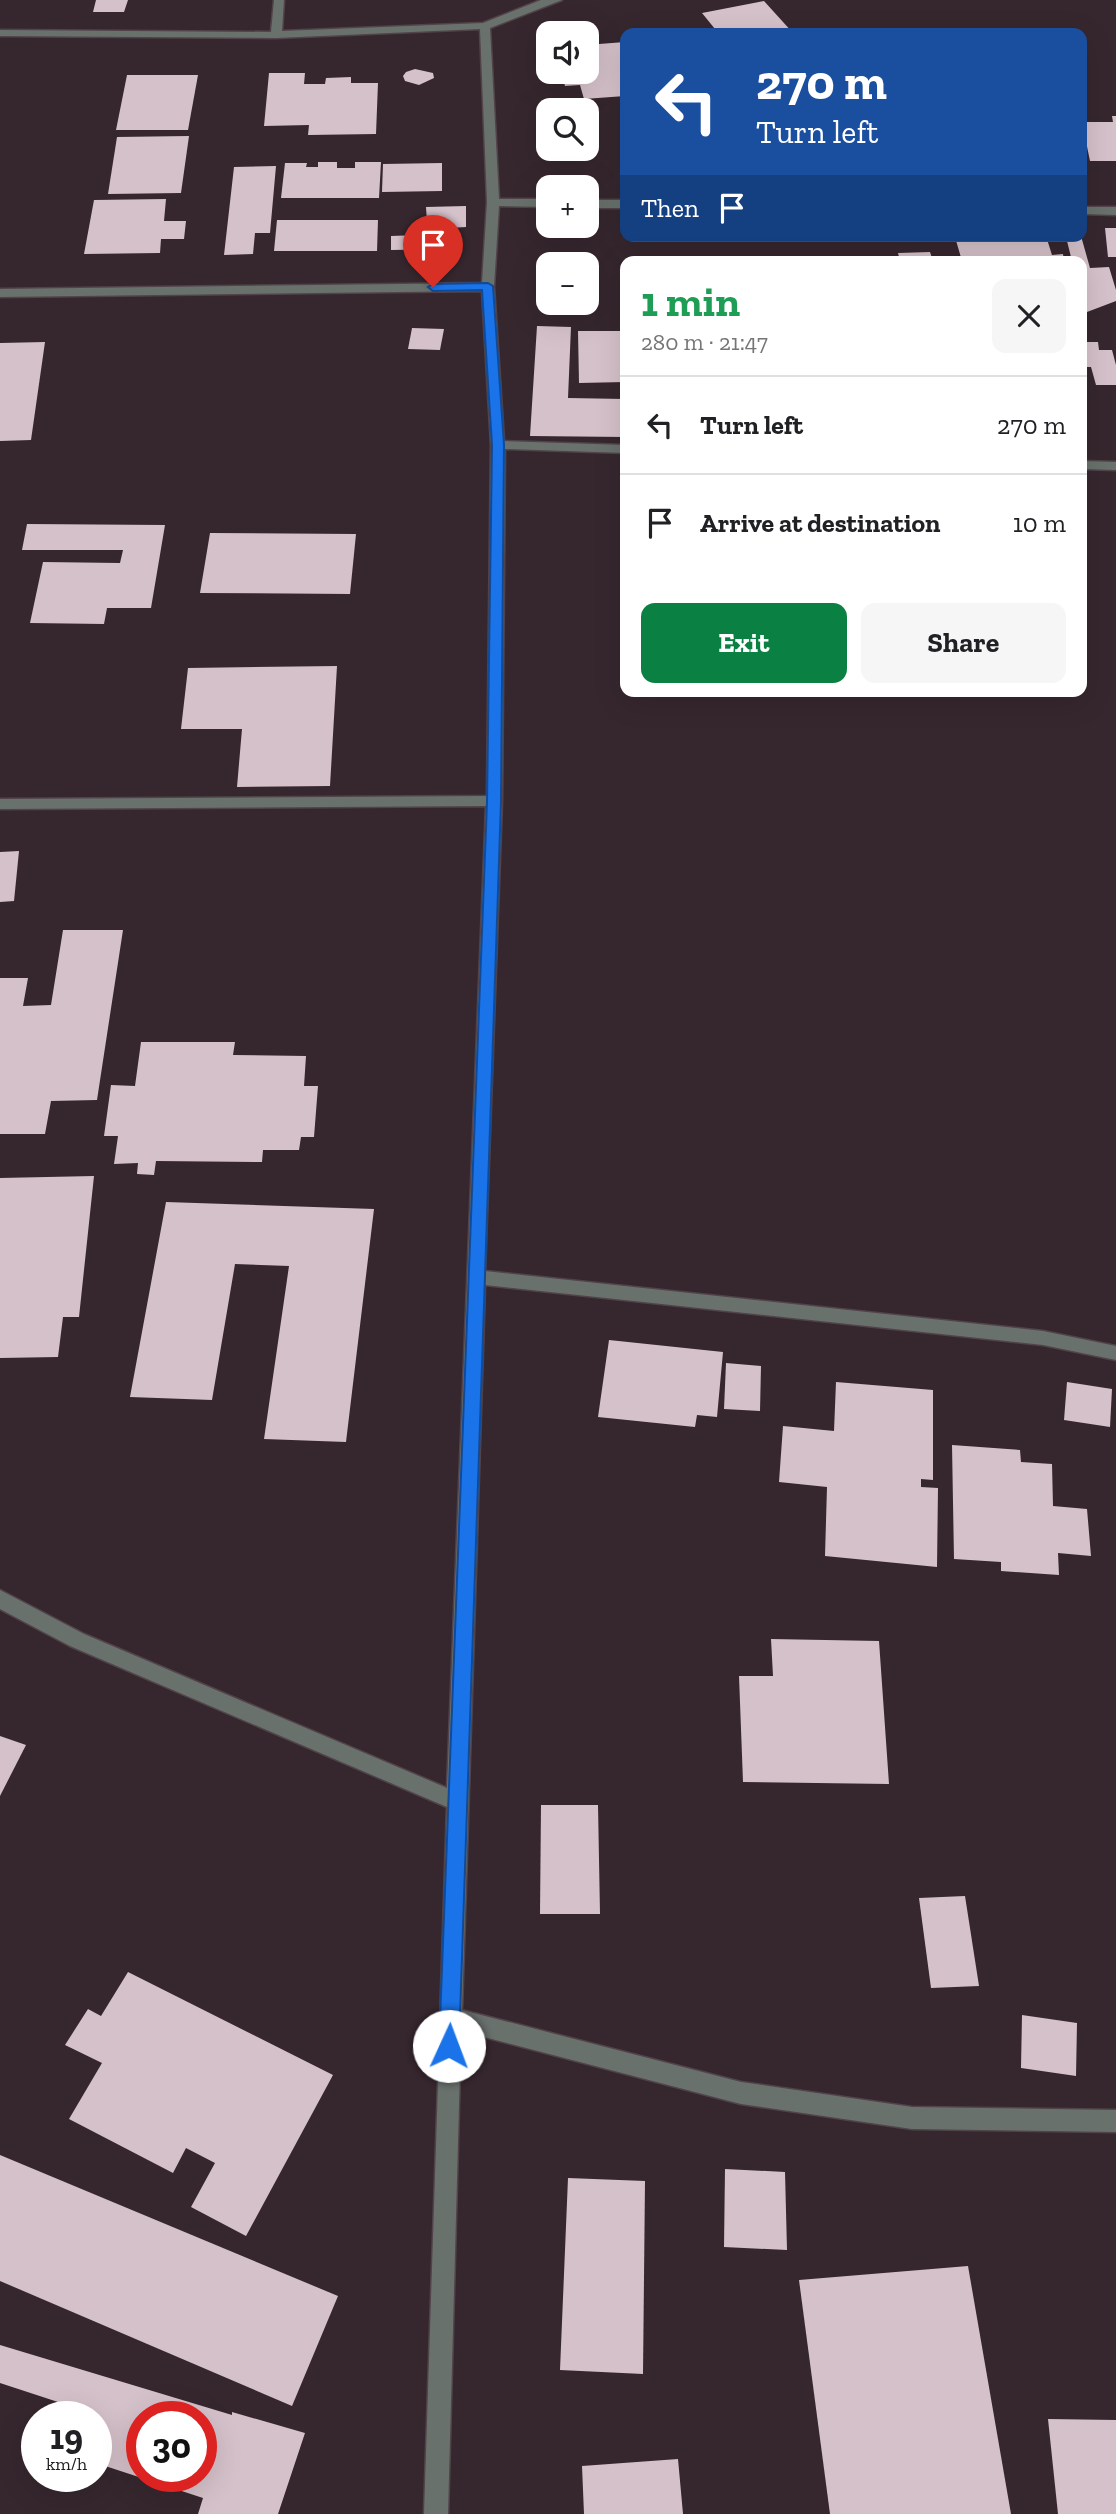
<!DOCTYPE html>
<html lang="en">
<head>
<meta charset="utf-8">
<style>
  body { margin:0; font-family:"Zilla Slab",serif; background:#f6f6f6; color:#202124; height:100vh; display:flex; flex-direction:column; font-size:26px; white-space:nowrap }
  * { box-sizing:border-box; margin:0 }
  p { font-size:23px; color:#757577 }
  .icon { flex:none; width:38px; height:38px; fill:none; stroke:currentColor; stroke-width:2; stroke-linecap:round; stroke-linejoin:round }
  .map { position:relative; flex:1; overflow:hidden }
  .drawer { position:absolute; left:620px; top:256px; width:467px; height:441px; display:flex; flex-direction:column; background:#fff; border-radius:14px; box-shadow:0 7px 28px #0002 }
  .drawer>* { flex:none }
  .top-card { position:absolute; left:620px; top:28px; width:467px; height:214px; border-radius:14px; box-shadow:0 7px 28px #0002; background:#1a4fa0; color:#fff; overflow:hidden }
  .buttons { position:absolute; left:536px; top:21px; display:grid; gap:14px }
  .buttons a { display:grid; place-items:center; width:63px; height:63px; border-radius:14px; background:#fff; box-shadow:0 7px 28px #0002; font-size:35px }
  .speed { position:absolute; left:21px; top:2401px; display:flex; gap:14px; font-size:35px; font-weight:700; text-align:center }
  .speed>* { display:grid; place-content:center; width:91px; height:91px; border-radius:50%; background:#fff; box-shadow:0 7px 28px #0002; line-height:1 }
  .speed small { font-size:18px; font-weight:400 }
  .speed .limit { border:10px solid #d22; background:#fff; color:#111 }
  .pin { position:absolute; display:grid; place-items:center; width:60px; height:60px; color:#fff; margin:-72px -30px; border-radius:50% 50% 50% 0; rotate:-45deg; box-shadow:0 0 7px #0007 }
  .pin .icon { rotate:45deg }
  .me { position:absolute; width:77px; margin:-38px; rotate:2deg; stroke-linejoin:round; filter:drop-shadow(0 0 5px #0008) }
  .turn { display:flex; align-items:center; gap:24px; height:147px; padding:0 21px; font-size:32px }
  .turn .icon { width:91px; height:91px; stroke-width:2.5 }
  .turn b { display:block; font-size:49px; line-height:60px }
  .then { display:flex; align-items:center; height:66px; padding:0 21px; background:#0003; gap:14px; font-size:26px }
  .round { display:grid; place-items:center; flex:none; width:74px; height:74px; border-radius:14px; background:#f6f6f6 }
  .head { display:flex; align-items:center; justify-content:space-between; height:119px; padding:0 21px }
  h1 { font-size:42px; font-weight:700; line-height:52px; color:#1e9e55 }
  .primary-button { display:flex; gap:14px; margin-top:auto; padding:14px 21px }
  .primary-button a { flex:1; height:80px; border-radius:14px; background:#0b8043; color:#fff; font-size:28px; font-weight:700; line-height:80px; text-align:center }
  .primary-button a+a { background:#f6f6f6; color:#202124 }
  ul { padding:0; list-style:none }
  li { display:flex; align-items:center; gap:21px; height:98px; padding:0 21px; border-top:2px solid #e0e0e0 }
  li div { flex:1 }
  li b { display:block; font-size:26px }
  li em { font-style:normal }
  .map>svg:first-child { display:block }
  .building { fill:#d5c1c9; fill-rule:evenodd }
  .lines { fill:none; stroke-linecap:round; stroke-linejoin:round }
  .street-casing { stroke:#514349; stroke-width:3 }
  .street { fill:#69716d; fill-rule:evenodd }
  .route { fill:#1a73e8; stroke:#114b97; stroke-width:2 }
</style>
</head>
<body>
<div class="map">
<svg width="1116" height="2514" viewBox="0 0 1116 2514">
  <rect width="100%" height="100%" fill="#36272e"/>
  <!-- building -->
  <g class="building">
    <path d="M96 0H128L124 12H93Z"/>
    <path d="M764 1 793 33H698L715 29 702 13Z"/>
    <path d="M625 42V96L584 99 580 85 565 86 561 72H586V45Z"/>
    <path d="M415 69 433 73 434 78 419 85 405 81 403 76 406 72Z"/>
    <path d="M269 73H305L304 84H325L326 78 351 77V83H378L376 134 308 135 309 125 264 126Z"/>
    <path d="M127 75H198L188 130H116Z"/>
    <path d="M1112 116H1116V161H1090L1082 122H1113Z"/>
    <path d="M189 136 181 193 108 194 117 137Z"/>
    <path d="M318 162H337V168H355V162H381L379 198H281L285 163H307L306 167H318Z"/>
    <path d="M442 163V191L382 192 383 164Z"/>
    <path d="M276 166 270 233H255L253 254 224 255 234 167Z"/>
    <path d="M166 199 164 221H186L184 239H161L160 253 84 254 94 200Z"/>
    <path d="M466 206V227L449 228V249L391 250V236L418 235V222H427L426 207Z"/>
    <path d="M277 220H378L377 251H274Z"/>
    <path d="M1105 228H1116V257H1108Z"/>
    <path d="M1046 236 1052 255 1063 254 1064 261H962L955 237Z"/>
    <path d="M1081 236 1090 268 1109 267 1116 290V301L1087 312 1082 293V261H1072L1066 237Z"/>
    <path d="M930 252 933 261H900L898 253Z"/>
    <path d="M537 326 571 327 568 398 625 399V437L530 436Z"/>
    <path d="M412 328 444 329 440 350 408 349Z"/>
    <path d="M578 331H625V382L579 383Z"/>
    <path d="M45 342 31 440 0 441V343Z"/>
    <path d="M1082 342H1098L1099 350H1112L1116 365V385H1096L1091 367H1082Z"/>
    <path d="M27 524 165 525 151 608H107L104 624 30 623 43 562 120 563 123 550H22Z"/>
    <path d="M210 533 356 534 350 594 200 593Z"/>
    <path d="M337 666 330 786 237 787 242 729H181L188 668Z"/>
    <path d="M19 851 14 901 0 902V852Z"/>
    <path d="M63 930H123L97 1100 51 1101 45 1134H0V978H28L23 1006 51 1005Z"/>
    <path d="M141 1042H235L233 1055 306 1056 304 1086H318L314 1137H301L299 1150H263L262 1162 156 1161 154 1175 137 1174 138 1163 114 1164 118 1136H104L111 1085 135 1086Z"/>
    <path d="M94 1176 79 1317H63L58 1357 0 1358V1178Z"/>
    <path d="M166 1202 374 1209 346 1442 264 1439 289 1266 235 1264 212 1400 130 1397Z"/>
    <path d="M609 1340 723 1352 717 1417 697 1415 695 1427 598 1417Z"/>
    <path d="M726 1363 761 1366 760 1411 724 1409Z"/>
    <path d="M836 1382 933 1390V1480L921 1479V1487L938 1488 937 1567 825 1556 827 1487 779 1482 783 1426 834 1431Z"/>
    <path d="M1067 1382 1112 1389 1110 1427 1064 1420Z"/>
    <path d="M952 1445 1020 1450 1021 1462 1052 1464 1053 1506 1087 1509 1091 1556 1058 1553 1059 1575 1001 1571V1562L954 1559Z"/>
    <path d="M771 1639 879 1641 889 1784 743 1782 739 1676H773Z"/>
    <path d="M0 1736 26 1745 0 1796Z"/>
    <path d="M541 1805H598L600 1914H540Z"/>
    <path d="M965 1896 979 1986 931 1988 919 1898Z"/>
    <path d="M128 1972 333 2075 246 2236 191 2207 215 2163 186 2148 173 2173 69 2119 102 2063 65 2045 88 2009 101 2016Z"/>
    <path d="M1022 2015 1077 2023 1076 2076 1021 2068Z"/>
    <path d="M0 2155 338 2296 292 2406 0 2281Z"/>
    <path d="M725 2169 785 2172 787 2250 724 2247Z"/>
    <path d="M568 2178 645 2181 643 2374 560 2370Z"/>
    <path d="M968 2266 1011 2514H830L799 2280Z"/>
    <path d="M0 2345 232 2415V2412L305 2433 278 2514H198L203 2498 96 2463V2417H52L58 2402 0 2383ZM142 2417H201V2476H142Z"/>
    <path d="M1048 2419 1116 2420V2514H1058Z"/>
    <path d="M678 2459 683 2514H584L582 2466Z"/>
  </g>
  <g class="lines">
    <!-- street casing -->
    <g class="street-casing">
      <g id="street">
        <path d="M274 0H284L282 31 483 23 541 0H562L490 28 499 199H548V207L499 206 494 287 504 441 625 445V453L505 449 502 801 485 1271 1043 1331 1116 1346V1360L1043 1345 485 1285 462 2010 741 2082 912 2107 1116 2110V2132L912 2129 741 2104 461 2031 448 2514H424L447 1807 70 1646 0 1609V1590L84 1634 447 1788 486 806 0 809V799L487 796 491 445 482 291 0 297V289L482 283 487 202 480 29 276 38 0 36V30L271 32Z"/>
        <rect x="586" y="200" width="39" height="8"/>
        <path d="M1116 207V215L1082 214V207Z"/>
        <path d="M1082 461 1116 462V470L1082 469Z"/>
      </g>
    </g>
    <!-- street -->
    <use href="#street" class="street"/>
  </g>
  <!-- route -->
  <path class="route" d="M488 283 493 286 504 445 501 802 459 2046 456 2053 449 2056 442 2053 439 2046 487 802 492 445 482 290 433 291 428 287 433 284Z"/>
</svg>
<div class="buttons">
<a><svg class="icon" aria-label="sound" viewBox="0 0 24 24"><path d="M4 9h4l5-4v14l-5-4H4zM17 9q2 3 0 6"/></svg></a>
<a><svg class="icon" aria-label="search" viewBox="0 0 24 24"><circle cx="10" cy="10" r="6"/><path d="M15 15l6 6"/></svg></a>
<a>+</a>
<a>−</a>
</div>
<div class="speed"><div>19<small>km/h</small></div><div class="limit">30</div></div>
<div class="pin" style="left:433px;top:287px;background:#d93025"><svg class="icon" aria-label="arrive" viewBox="0 0 24 24"><path d="M6 21V4h12l-3 4 3 4H6"/></svg></div>
<svg class="me" style="left:449px;top:2046px" viewBox="-20 -20 40 40"><circle r="19" fill="#fff"/><path d="M0-13L10 11 0 6-10 11z" fill="#1a73e8"/></svg>
<div class="top-card">
<div class="turn"><svg class="icon" aria-label="left" viewBox="0 0 24 24"><path d="M17 20v-9H6M10 6l-5 5 5 5"/></svg><div><b>270 m</b>Turn left</div></div>
<div class="then">Then<svg class="icon" aria-label="arrive" viewBox="0 0 24 24"><path d="M6 21V4h12l-3 4 3 4H6"/></svg></div>
</div>
<section class="drawer">
<div class="head"><div><h1>1 min</h1><p>280 m · 21:47</p></div><a class="round"><svg class="icon" aria-label="close" viewBox="0 0 24 24"><path d="M6 6l12 12M18 6L6 18"/></svg></a></div>
<ul>
<li><svg class="icon" aria-label="left" viewBox="0 0 24 24"><path d="M17 20v-9H6M10 6l-5 5 5 5"/></svg><div><b>Turn left</b></div><em>270 m</em></li>
<li><svg class="icon" aria-label="arrive" viewBox="0 0 24 24"><path d="M6 21V4h12l-3 4 3 4H6"/></svg><div><b>Arrive at destination</b></div><em>10 m</em></li>
</ul>
<div class="primary-button"><a>Exit</a><a>Share</a></div>
</section>
</div>
</body>
</html>
